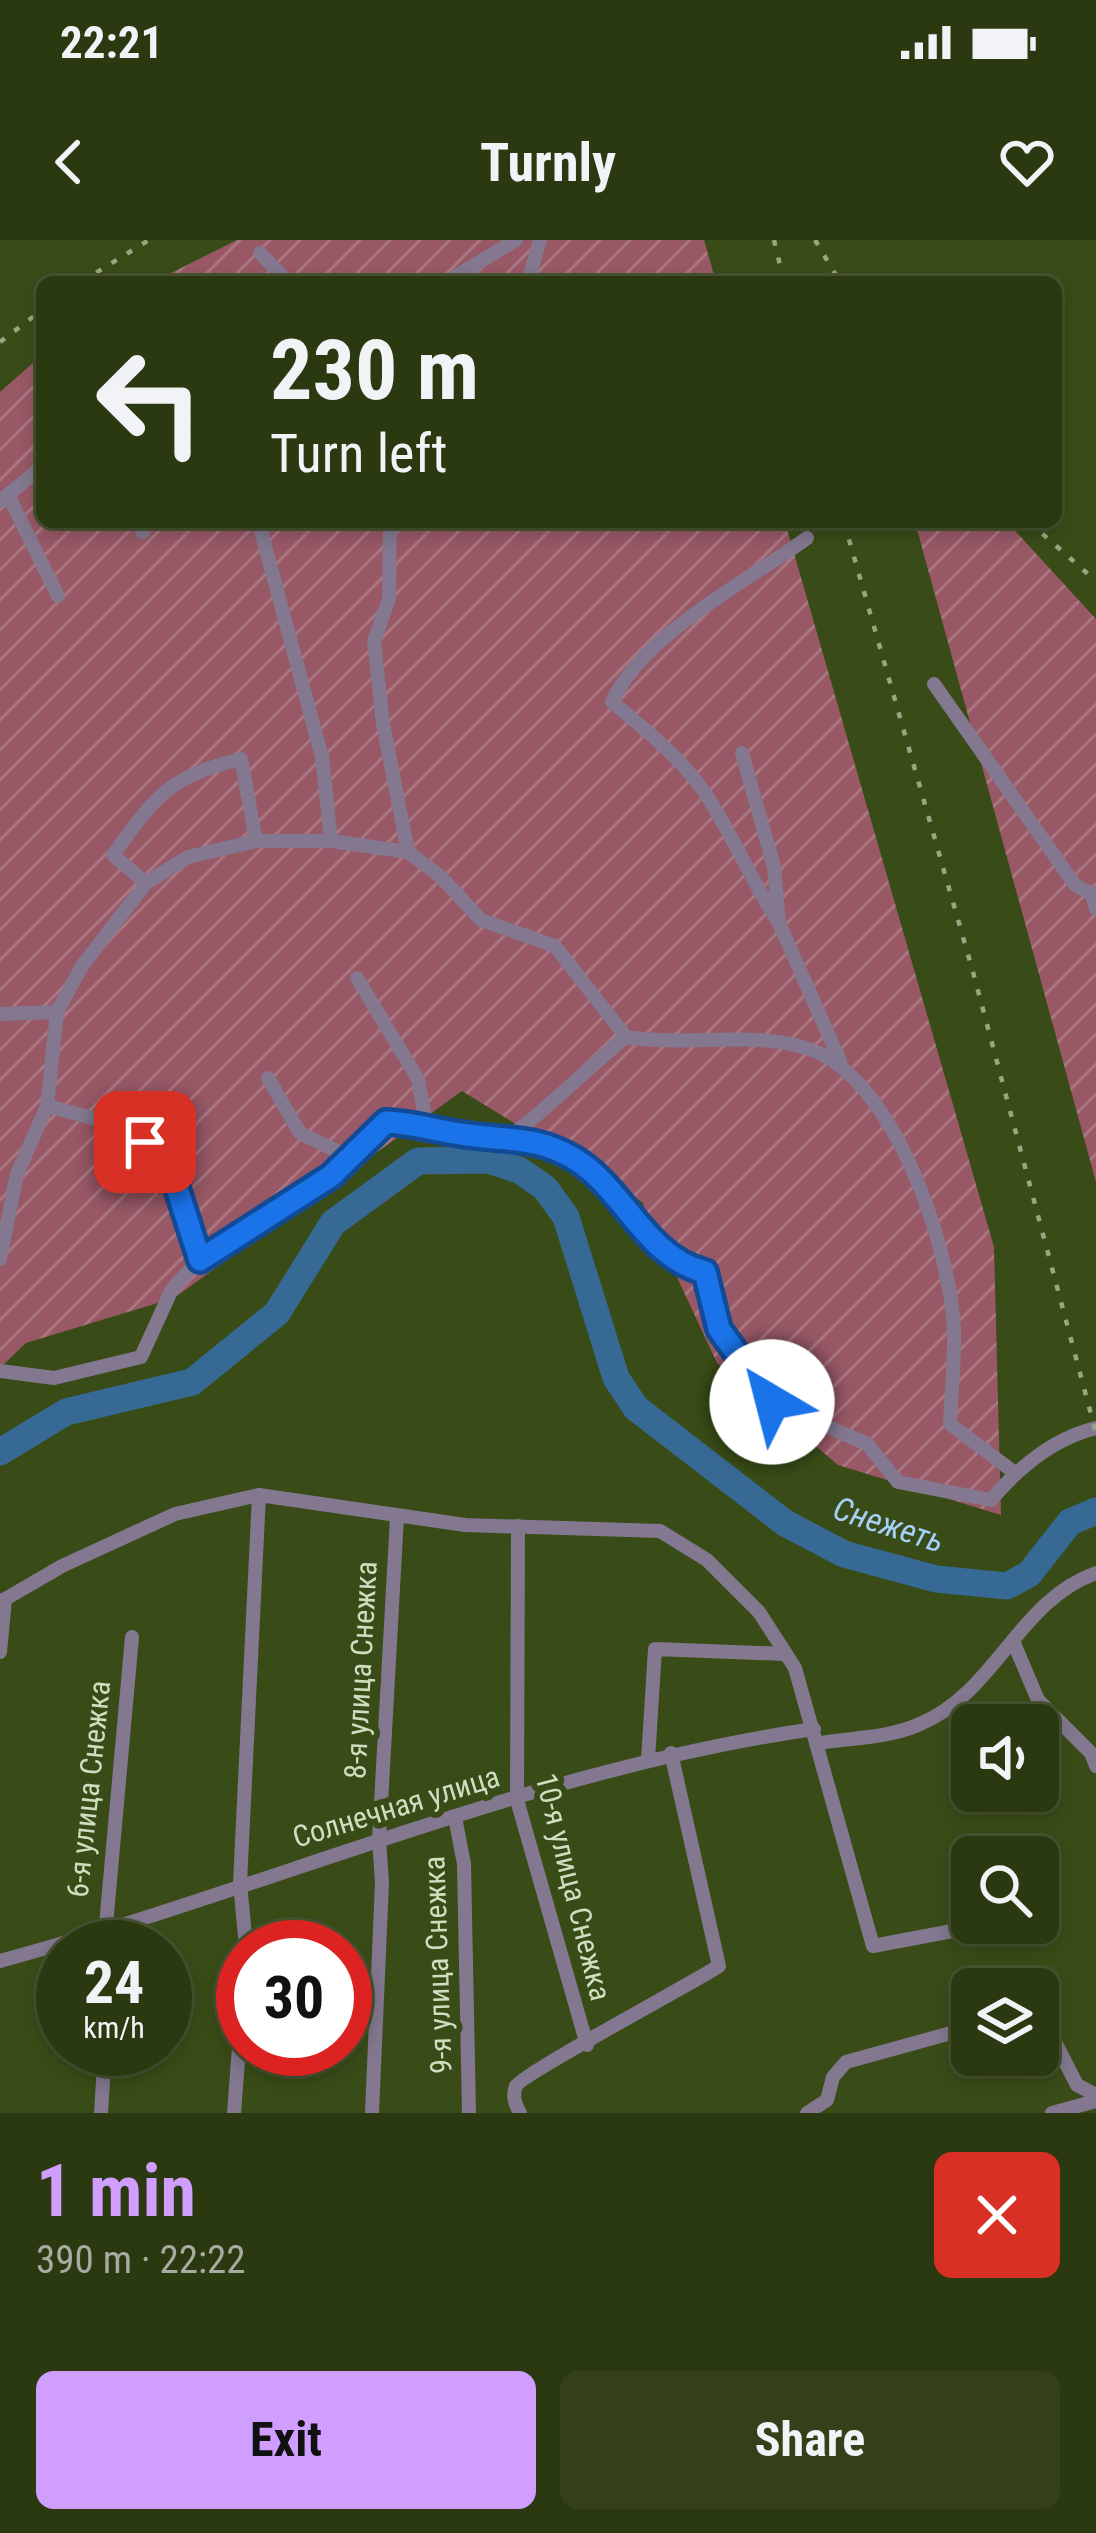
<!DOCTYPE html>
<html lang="en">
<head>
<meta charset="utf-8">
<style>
  body { margin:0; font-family:"Roboto Condensed",sans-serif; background:#33401a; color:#f1f3f6; height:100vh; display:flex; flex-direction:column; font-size:45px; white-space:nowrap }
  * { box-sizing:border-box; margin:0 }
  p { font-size:39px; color:#a6ac9f }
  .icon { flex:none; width:66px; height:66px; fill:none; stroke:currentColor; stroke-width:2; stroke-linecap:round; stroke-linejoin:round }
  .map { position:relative; height:1873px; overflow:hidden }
  .drawer { display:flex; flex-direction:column; background:#2b3911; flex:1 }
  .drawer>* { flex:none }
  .top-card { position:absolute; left:36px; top:36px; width:1026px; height:252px; border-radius:18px; box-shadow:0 6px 18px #0003,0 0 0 3px #475331; background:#2b3911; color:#f1f3f6; overflow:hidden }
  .buttons { position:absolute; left:951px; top:1464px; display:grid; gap:24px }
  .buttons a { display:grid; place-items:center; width:108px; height:108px; border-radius:18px; background:#2b3911; box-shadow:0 6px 18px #0003,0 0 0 3px #475331; font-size:60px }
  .speed { position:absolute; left:36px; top:1680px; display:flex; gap:24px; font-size:60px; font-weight:700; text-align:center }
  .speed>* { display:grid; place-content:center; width:156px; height:156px; border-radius:50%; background:#2b3911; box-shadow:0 6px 18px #0003,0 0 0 3px #475331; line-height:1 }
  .speed small { font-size:30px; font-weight:400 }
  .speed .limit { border:18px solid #d22; background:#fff; color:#111 }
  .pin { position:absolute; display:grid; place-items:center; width:102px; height:102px; color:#fff; margin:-51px; border-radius:24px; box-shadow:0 6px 18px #0006 }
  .me { position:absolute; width:132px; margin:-66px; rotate:323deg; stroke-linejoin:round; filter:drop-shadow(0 0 9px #0008) }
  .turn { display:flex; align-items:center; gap:42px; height:252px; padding:0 36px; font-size:54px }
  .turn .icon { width:156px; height:156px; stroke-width:2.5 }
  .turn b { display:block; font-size:84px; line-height:102px }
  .round { display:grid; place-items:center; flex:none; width:126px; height:126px; border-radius:18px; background:#33401a }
  .overview { display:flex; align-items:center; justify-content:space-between; height:204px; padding:0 36px }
  h1 { font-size:72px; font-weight:700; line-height:90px; color:#cf9eff }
  .action { display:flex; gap:24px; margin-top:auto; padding:24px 36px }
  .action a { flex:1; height:138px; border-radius:18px; background:#cf9eff; color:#111; font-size:48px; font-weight:700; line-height:138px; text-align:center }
  .action a+a { background:#33401a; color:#f1f3f6 }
  .status { display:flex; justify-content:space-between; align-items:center; height:84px; padding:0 60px; background:#2b3911; direction:ltr }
  .status svg { height:33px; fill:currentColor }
  header { display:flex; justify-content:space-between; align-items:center; height:156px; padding:0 36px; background:#2b3911; font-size:54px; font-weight:700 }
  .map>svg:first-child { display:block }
  .garden { fill:url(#garden-furrows) }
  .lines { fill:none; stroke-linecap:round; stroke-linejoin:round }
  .river { stroke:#376995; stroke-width:27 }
  .minor { stroke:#83788f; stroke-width:14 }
  .rail { stroke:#98a781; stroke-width:4.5; stroke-dasharray:6 12; stroke-linecap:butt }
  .route-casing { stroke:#114b97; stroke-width:30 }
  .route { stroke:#1a73e8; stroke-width:21 }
  .labels { text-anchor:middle; stroke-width:12; stroke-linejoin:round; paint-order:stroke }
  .street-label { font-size:30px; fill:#d0ddc0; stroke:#394c17 }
  .water-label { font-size:33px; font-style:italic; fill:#a5d0f7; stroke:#394c17 }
</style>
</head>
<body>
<div class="status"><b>22:21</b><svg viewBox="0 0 49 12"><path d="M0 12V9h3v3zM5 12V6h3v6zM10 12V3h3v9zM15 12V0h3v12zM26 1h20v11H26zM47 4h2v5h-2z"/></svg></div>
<header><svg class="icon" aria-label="back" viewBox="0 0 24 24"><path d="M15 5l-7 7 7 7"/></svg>Turnly<svg class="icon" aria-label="heart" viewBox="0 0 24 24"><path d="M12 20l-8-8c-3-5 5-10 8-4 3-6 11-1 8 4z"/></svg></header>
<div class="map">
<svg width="1096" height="1873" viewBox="0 0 1096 1873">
  <defs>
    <pattern id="garden-furrows" width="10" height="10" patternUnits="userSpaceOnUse" patternTransform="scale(3)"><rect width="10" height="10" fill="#985866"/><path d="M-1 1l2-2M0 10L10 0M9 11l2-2" fill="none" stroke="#aa7781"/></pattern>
  </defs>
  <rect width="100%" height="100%" fill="#394c17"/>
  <!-- garden -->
  <g class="garden">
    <path d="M237 0H704L716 42H153Z"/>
    <path d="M42 115V282H785L994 1007 1001 1275 838 1225 717 1123 642 962 462 851 174 1058 26 1103 0 1128V152Z"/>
    <path d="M915 282H1007L1096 379V942Z"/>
  </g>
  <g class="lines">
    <!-- river -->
    <path class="river" d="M0 1212 66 1172 192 1142 277 1073 333 983 418 921 488 920 519 930 545 948 566 977 616 1138 636 1168 785 1283 844 1314 936 1339 1007 1346 1029 1334 1070 1282 1096 1271"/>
    <!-- minor -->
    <g class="minor">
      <path d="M260 13 288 42"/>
      <path d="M446 42 516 0"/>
      <path d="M528 42 540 0"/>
      <path d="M8 255 58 356"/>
      <path d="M0 261 42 227"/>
      <path d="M139 282 143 292"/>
      <path d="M390 282 389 359 374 401 383 484 408 612"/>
      <path d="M261 291 322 517 331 601"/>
      <path d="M934 444 1075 645 1092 654 1096 669"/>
      <path d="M742 513 774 627 779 683 840 821"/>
      <path d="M146 643 113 615C156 556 168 537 241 519L256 601"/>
      <path d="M779 683C752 642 731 592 705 553 680 517 646 490 612 462 643 394 745 343 807 298"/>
      <path d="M357 738 418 839 426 884"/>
      <path d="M0 774 57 772"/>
      <path d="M268 838 300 893 351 918"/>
      <path d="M47 866 123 886 167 917 199 1020"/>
      <path d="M512 895 576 920 677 1025 705 1032 719 1089 772 1162 867 1204 898 1242 991 1260C1019 1227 1054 1198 1096 1188"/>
      <path d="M0 1019 17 934 47 866 57 772 82 726 146 643 188 617 256 601H331L408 612 440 636 481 680 555 706 626 797C687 807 754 790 809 809 894 837 951 1008 954 1092 955 1123 951 1154 950 1184L1015 1233"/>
      <path d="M0 1131 54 1138 141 1117 172 1049 199 1020 331 936 386 882C424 884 471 905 509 895 524 891 604 813 626 797"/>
      <path d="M518 1286 517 1560 587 1805"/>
      <path d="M0 1362 62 1326 175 1274 259 1255 465 1285 660 1291 707 1320 759 1372 795 1428 873 1706 984 1685"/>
      <path d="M1013 1401 1038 1460 1091 1513 1096 1526"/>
      <path d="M0 1412 5 1359"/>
      <path d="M819 1503C852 1498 889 1498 920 1484 995 1453 1019 1360 1096 1333"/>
      <path d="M648 1520 655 1409 786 1414"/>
      <path d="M455 1577 464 1624 469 1873"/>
      <path d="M104 1707 132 1397"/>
      <path d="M246 1707 240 1643 259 1255"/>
      <path d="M0 1721C272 1647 534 1529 814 1489"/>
      <path d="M1038 1801 1055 1802 1077 1845 1096 1855"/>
      <path d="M101 1873 105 1809"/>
      <path d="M234 1873 243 1755"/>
      <path d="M372 1873 382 1643 379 1599 397 1277"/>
      <path d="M520 1873C515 1864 512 1856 516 1846 522 1834 691 1744 719 1726L671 1513"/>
      <path d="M807 1873 827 1860 833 1837 846 1822 962 1790 972 1780"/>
      <path d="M1052 1873 1096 1861"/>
    </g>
    <!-- rail -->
    <g class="rail">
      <path d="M774 0 784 42"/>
      <path d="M815 0 840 42"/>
      <path d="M81 42 149 0"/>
      <path d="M0 102 42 70"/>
      <path d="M844 282 973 732 1096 1193"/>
      <path d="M1029 282 1096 341"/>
    </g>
  </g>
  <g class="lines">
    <!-- route casing -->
    <g class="route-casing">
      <path id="route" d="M145 902 167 917 200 1020 331 936 386 882C415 883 440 892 468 895 508 901 536 896 575 919 625 950 645 1017 705 1032L719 1089 772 1162"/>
    </g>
    <!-- route -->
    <use href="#route" class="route"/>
  </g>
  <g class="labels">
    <!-- street labels -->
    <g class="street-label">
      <text transform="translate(361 1430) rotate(-87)" y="10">8-я улица Снежка</text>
      <text transform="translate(89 1549) rotate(-84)" y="10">6-я улица Снежка</text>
      <text transform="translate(396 1567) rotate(-17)" y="10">Солнечная улица</text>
      <text transform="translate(573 1647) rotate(76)" y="10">10-я улица Снежка</text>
      <text transform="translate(438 1725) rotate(-92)" y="10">9-я улица Снежка</text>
    </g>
    <!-- water labels -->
    <g class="water-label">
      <text transform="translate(889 1284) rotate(18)" y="12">Снежеть</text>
    </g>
  </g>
</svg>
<div class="buttons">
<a><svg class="icon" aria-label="sound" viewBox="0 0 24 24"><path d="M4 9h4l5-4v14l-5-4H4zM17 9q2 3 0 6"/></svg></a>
<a><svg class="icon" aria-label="search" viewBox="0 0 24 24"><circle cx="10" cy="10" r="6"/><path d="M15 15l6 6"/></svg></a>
<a><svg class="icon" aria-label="layers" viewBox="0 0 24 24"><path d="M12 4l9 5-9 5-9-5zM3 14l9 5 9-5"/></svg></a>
</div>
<div class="speed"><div>24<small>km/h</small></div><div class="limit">30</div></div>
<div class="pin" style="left:145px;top:902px;background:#d93025"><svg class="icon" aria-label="arrive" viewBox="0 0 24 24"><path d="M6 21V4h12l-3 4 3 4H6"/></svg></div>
<svg class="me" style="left:772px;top:1162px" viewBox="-20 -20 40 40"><circle r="19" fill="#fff"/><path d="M0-13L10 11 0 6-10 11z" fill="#1a73e8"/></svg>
<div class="top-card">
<div class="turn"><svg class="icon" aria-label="left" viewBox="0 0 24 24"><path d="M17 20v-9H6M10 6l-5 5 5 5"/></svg><div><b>230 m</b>Turn left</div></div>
</div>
</div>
<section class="drawer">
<div class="overview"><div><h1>1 min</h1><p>390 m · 22:22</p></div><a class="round" style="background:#d93025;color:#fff"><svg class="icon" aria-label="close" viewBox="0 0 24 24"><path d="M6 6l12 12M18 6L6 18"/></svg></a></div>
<div class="action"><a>Exit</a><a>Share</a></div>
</section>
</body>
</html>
